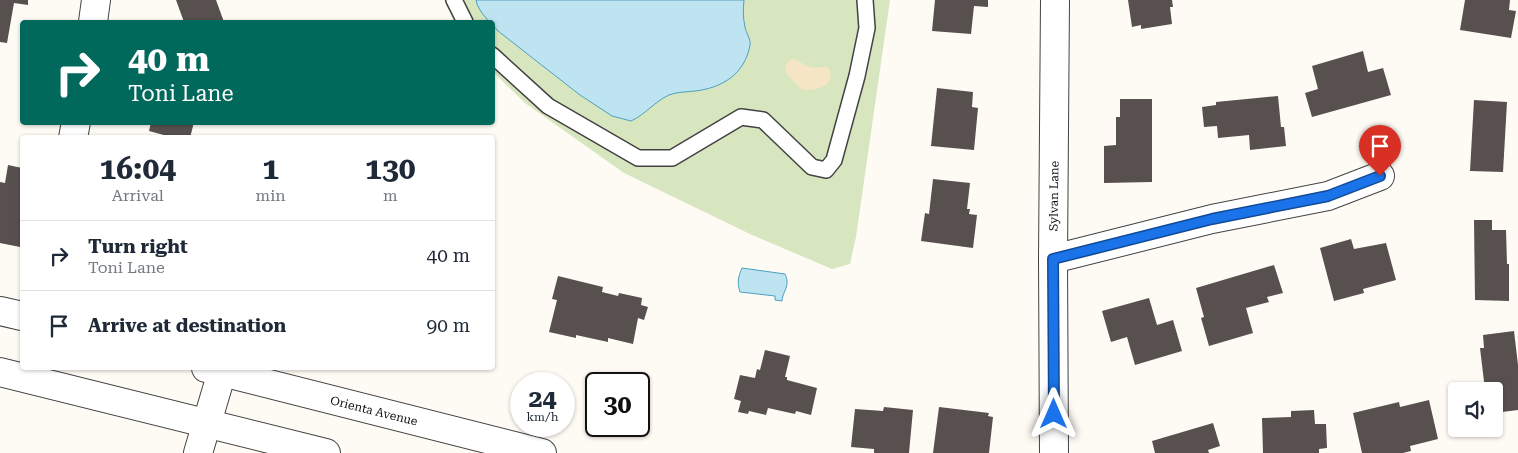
<!DOCTYPE html>
<html lang="en">
<head>
<meta charset="utf-8">
<style>
  body { margin:0; font-family:"Roboto Serif",serif; background:#f6f6f7; color:#1f2937; height:100vh; display:flex; flex-direction:column; font-size:19px; white-space:nowrap }
  * { box-sizing:border-box; margin:0 }
  p { font-size:16px; color:#747a83 }
  .icon { flex:none; width:28px; height:28px; fill:none; stroke:currentColor; stroke-width:2; stroke-linecap:round; stroke-linejoin:round }
  .map { position:relative; flex:1; overflow:hidden }
  .panel { position:absolute; left:20px; top:135px; width:475px; height:235px; display:flex; flex-direction:column; background:#fff; border-radius:5px; box-shadow:0 1px 4px #0004 }
  .panel>* { flex:none }
  .guide { position:absolute; left:20px; top:20px; width:475px; height:105px; border-radius:5px; box-shadow:0 1px 4px #0004; background:#00695c; color:#fff; overflow:hidden }
  .tools { position:absolute; left:1448px; top:382px; display:grid; gap:10px }
  .tools a { display:grid; place-items:center; width:55px; height:55px; border-radius:5px; background:#fff; box-shadow:0 1px 4px #0004; font-size:25px }
  .speed { position:absolute; left:510px; top:372px; display:flex; gap:10px; font-size:25px; font-weight:700; text-align:center }
  .speed>* { display:grid; place-content:center; width:65px; height:65px; border-radius:50%; background:#fff; box-shadow:0 1px 4px #0004; line-height:1 }
  .speed small { font-size:12px; font-weight:400 }
  .speed .limit { border:2px solid #111; border-radius:8px; background:#fff; color:#111 }
  .pin { position:absolute; display:grid; place-items:center; width:42px; height:42px; color:#fff; margin:-51px -21px; border-radius:50% 50% 50% 0; rotate:-45deg; box-shadow:0 0 5px #0007 }
  .pin .icon { rotate:45deg }
  .me { position:absolute; width:55px; margin:-28px; rotate:0deg; stroke-linejoin:round; filter:drop-shadow(0 0 4px #0008) }
  .turn { display:flex; align-items:center; gap:18px; height:105px; padding:0 25px; font-size:22px }
  .turn .icon { width:65px; height:65px; stroke-width:2.5 }
  .turn b { display:block; font-size:35px; line-height:42px }
  .eta { display:flex; justify-content:space-evenly; align-items:center; height:85px; text-align:center }
  .eta b { font-size:30px; font-weight:700; line-height:35px }
  ul { padding:0; list-style:none }
  li { display:flex; align-items:center; gap:15px; height:70px; padding:0 25px; border-top:1px solid #e0e1e3 }
  li div { flex:1 }
  li b { display:block; font-size:19px }
  li em { font-style:normal }
  .map>svg:first-child { display:block }
  .green { fill:#d8e6c0 }
  .sand { fill:#f5e5c5 }
  .water { fill:#bee4f1; stroke:#4ca0c1 }
  .building { fill:#58504e }
  .lines { fill:none; stroke-linecap:round; stroke-linejoin:round }
  .service-casing { stroke:#434343; stroke-width:18 }
  .minor-casing { stroke:#434343; stroke-width:30 }
  .tertiary-casing { stroke:#434343; stroke-width:30 }
  .service { stroke:#fff; stroke-width:15 }
  .minor { stroke:#fff; stroke-width:28 }
  .tertiary { stroke:#fff; stroke-width:28 }
  .route-casing { stroke:#114b97; stroke-width:12 }
  .route { stroke:#1a73e8; stroke-width:9 }
  .labels { text-anchor:middle; stroke-width:5; stroke-linejoin:round; paint-order:stroke }
  .street-label { font-size:12px; fill:#101010; stroke:#fff }
</style>
</head>
<body>
<div class="map">
<svg width="1518" height="453" viewBox="0 0 1518 453">
  <rect width="100%" height="100%" fill="#fefbf5"/>
  <!-- green -->
  <path class="green" d="M444 0H890L856 237 850 264 832 269 752 235 624 173 525 103 493 72 492 22H455Z"/>
  <!-- sand -->
  <path class="sand" d="M792 59C799 60 804 66 811 67 817 69 822 66 828 67 838 85 817 91 803 90 794 82 775 67 792 59Z"/>
  <!-- water -->
  <g class="water">
    <path d="M476 0H744C743 8 743 19 745 27 746 33 751 39 750 45 745 74 722 88 695 91 687 92 676 92 669 95 654 102 646 114 631 121L612 116 580 95 498 31C491 23 478 12 476 0Z"/>
    <path d="M742 268 785 274C786 276 787 279 787 281 788 288 782 294 782 301L775 300V296L740 292C737 283 738 277 742 268Z"/>
  </g>
  <!-- building -->
  <g class="building">
    <path d="M0 0H28V5L14 3 7 43 0 42Z"/>
    <path d="M176 0H216L224 22H184Z"/>
    <path d="M935 0H988V7L974 6 971 34 932 31Z"/>
    <path d="M1128 0H1172L1173 7H1170L1172 24 1141 29V25L1132 27Z"/>
    <path d="M1465 0H1510L1509 10 1516 11 1511 38 1460 30Z"/>
    <path d="M1363 51 1368 72 1383 68 1391 95 1312 117 1305 93 1318 89 1312 66Z"/>
    <path d="M937 88 973 92 972 107 978 108 974 150 931 146Z"/>
    <path d="M1278 96 1281 127H1284L1286 146 1250 150 1249 135 1218 138 1217 126 1204 127 1202 107 1216 105V102Z"/>
    <path d="M1120 99H1152V182L1104 183V146L1116 145V117H1120Z"/>
    <path d="M1474 100 1507 102 1503 172 1470 171Z"/>
    <path d="M151 122H194L190 138H175L149 131Z"/>
    <path d="M8 165 22 168V239L20 247 0 243V182L5 183Z"/>
    <path d="M933 179 970 183 967 209H970L969 214 977 215 973 248 921 241 925 213 929 214Z"/>
    <path d="M1474 220H1492V230H1506L1507 264H1509V301L1475 300Z"/>
    <path d="M1351 239 1354 249 1386 243 1396 280 1363 289 1364 293 1334 301 1320 248Z"/>
    <path d="M1274 265 1283 293 1267 297 1269 302 1246 308 1253 333 1209 346 1201 318 1204 317 1196 288Z"/>
    <path d="M558 276 603 287 602 292 618 296 619 293 642 298 641 305 648 307 644 320 638 318 633 344 608 338V342L576 335V338L549 332 557 300 552 299Z"/>
    <path d="M1149 298 1157 325 1173 320 1182 351 1135 365 1127 337 1111 342 1102 311Z"/>
    <path d="M1514 331 1518 365V410L1494 413V391L1485 390 1480 348H1484L1483 335Z"/>
    <path d="M765 350 790 356 785 377H787V380L817 388 811 415 796 411 795 414 768 408 766 415 749 411 748 414 738 412 741 401 734 399 740 375 755 378 757 369 760 370Z"/>
    <path d="M1429 400 1438 439 1410 446 1411 451 1403 453H1362L1353 413 1399 402 1400 407Z"/>
    <path d="M884 407 913 410 909 453H874V449L851 447 855 409 883 411Z"/>
    <path d="M939 407 989 413 988 416 993 417 989 453H933Z"/>
    <path d="M1314 410 1315 424H1326L1327 448 1319 449V453H1263L1262 418 1291 417V411Z"/>
    <path d="M1213 423 1220 446 1208 450 1209 453H1155L1152 441Z"/>
  </g>
  <g class="lines">
    <!-- service casing -->
    <g class="service-casing">
      <g id="service">
        <path d="M454 0 465 22"/>
        <path d="M492 55 548 106 638 158H672L741 117 763 120 812 167 826 170 834 160 857 76 867 28 865 0"/>
      </g>
    </g>
    <!-- minor casing -->
    <g class="minor-casing">
      <g id="minor">
        <path d="M93 22 96 0"/>
        <path d="M73 138 76 122"/>
        <path d="M1053 259 1212 219 1328 196 1380 176"/>
        <path d="M0 372 326 453"/>
        <path d="M198 453 222 372"/>
        <path d="M1054 453 1053 259 1055 0"/>
      </g>
    </g>
    <!-- tertiary casing -->
    <g class="tertiary-casing">
      <g id="tertiary">
        <path d="M0 311 22 316"/>
        <path d="M206 368 542 453"/>
      </g>
    </g>
    <!-- service -->
    <use href="#service" class="service"/>
    <!-- minor -->
    <use href="#minor" class="minor"/>
    <!-- tertiary -->
    <use href="#tertiary" class="tertiary"/>
  </g>
  <g class="lines">
    <!-- route casing -->
    <g class="route-casing">
      <path id="route" d="M1054 414 1053 259 1212 219 1328 196 1380 176"/>
    </g>
    <!-- route -->
    <use href="#route" class="route"/>
  </g>
  <g class="labels">
    <!-- street labels -->
    <g class="street-label">
      <text transform="translate(1054 196) rotate(-89)" y="4">Sylvan Lane</text>
      <text transform="translate(374 411) rotate(14)" y="4">Orienta Avenue</text>
    </g>
  </g>
</svg>
<div class="tools">
<a><svg class="icon" aria-label="sound" viewBox="0 0 24 24"><path d="M4 9h4l5-4v14l-5-4H4zM17 9q2 3 0 6"/></svg></a>
</div>
<div class="speed"><div>24<small>km/h</small></div><div class="limit">30</div></div>
<div class="pin" style="left:1380px;top:176px;background:#d93025"><svg class="icon" aria-label="arrive" viewBox="0 0 24 24"><path d="M6 21V4h12l-3 4 3 4H6"/></svg></div>
<svg class="me" style="left:1054px;top:414px" viewBox="-20 -20 40 40"><path d="M0-17L14 15 0 8-14 15z" fill="#1a73e8" stroke="#fff" stroke-width="4"/></svg>
<div class="guide">
<div class="turn"><svg class="icon" aria-label="right" viewBox="0 0 24 24"><path d="M7 20v-9h11M14 6l5 5-5 5"/></svg><div><b>40 m</b>Toni Lane</div></div>
</div>
<section class="panel">
<div class="eta">
<div><b>16:04</b><p>Arrival</p></div>
<div><b>1</b><p>min</p></div>
<div><b>130</b><p>m</p></div>
</div>
<ul>
<li><svg class="icon" aria-label="right" viewBox="0 0 24 24"><path d="M7 20v-9h11M14 6l5 5-5 5"/></svg><div><b>Turn right</b><p>Toni Lane</p></div><em>40 m</em></li>
<li><svg class="icon" aria-label="arrive" viewBox="0 0 24 24"><path d="M6 21V4h12l-3 4 3 4H6"/></svg><div><b>Arrive at destination</b></div><em>90 m</em></li>
</ul>
</section>
</div>
</body>
</html>
